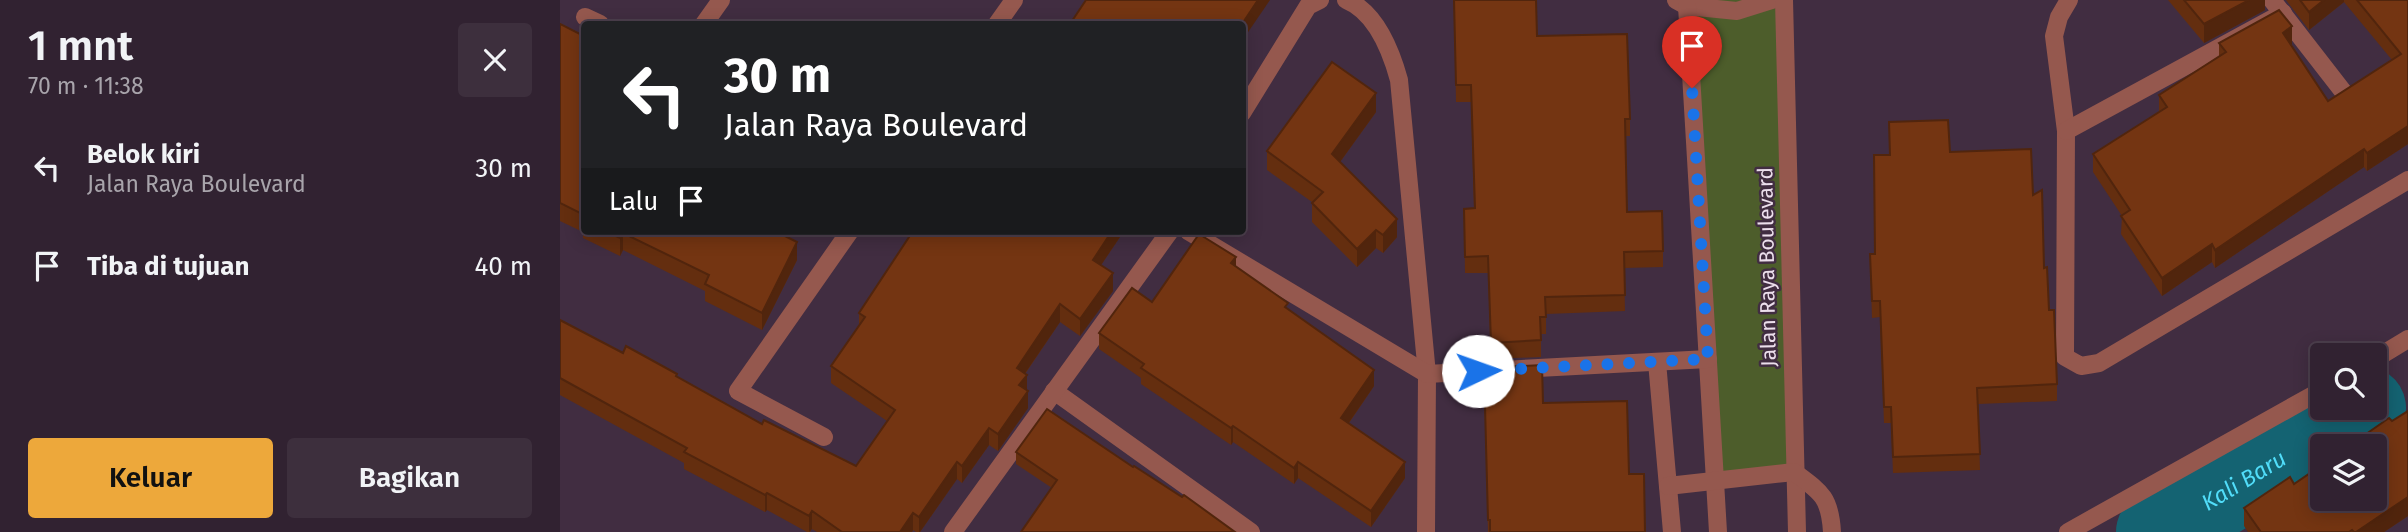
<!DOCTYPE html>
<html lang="id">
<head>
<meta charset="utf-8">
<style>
  body { margin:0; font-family:"Fira Sans",sans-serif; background:#3d2f3d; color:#f1f3f6; height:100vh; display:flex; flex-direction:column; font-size:26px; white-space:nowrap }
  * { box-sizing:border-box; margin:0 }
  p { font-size:23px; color:#a8a4ab }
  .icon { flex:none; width:38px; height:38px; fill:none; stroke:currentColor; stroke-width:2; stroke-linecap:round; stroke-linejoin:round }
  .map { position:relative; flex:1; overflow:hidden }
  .details { display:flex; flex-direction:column; background:#312231; width:560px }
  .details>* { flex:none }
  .hud { position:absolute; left:21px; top:21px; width:665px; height:214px; border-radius:7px; box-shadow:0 4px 18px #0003,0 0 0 2px #4c3f4d; background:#202124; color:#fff; overflow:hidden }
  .buttons { position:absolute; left:1750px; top:343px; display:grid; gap:14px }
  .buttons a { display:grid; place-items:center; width:77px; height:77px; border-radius:7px; background:#312231; box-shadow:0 4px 18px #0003,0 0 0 2px #4c3f4d; font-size:35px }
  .pin { position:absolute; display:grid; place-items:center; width:60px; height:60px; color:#fff; margin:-72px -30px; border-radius:50% 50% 50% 0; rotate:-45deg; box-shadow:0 0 7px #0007 }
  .pin .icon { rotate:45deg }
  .me { position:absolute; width:77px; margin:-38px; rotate:87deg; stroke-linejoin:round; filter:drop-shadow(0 0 5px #0008) }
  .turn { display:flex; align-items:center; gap:24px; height:147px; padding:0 28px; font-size:32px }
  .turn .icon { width:91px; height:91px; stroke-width:2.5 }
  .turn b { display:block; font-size:49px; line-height:60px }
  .then { display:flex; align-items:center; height:66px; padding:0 28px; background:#0003; gap:14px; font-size:26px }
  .round { display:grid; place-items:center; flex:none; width:74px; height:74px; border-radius:7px; background:#3d2f3d }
  .headline { display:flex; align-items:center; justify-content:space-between; height:119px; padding:0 28px }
  h1 { font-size:42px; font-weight:600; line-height:52px }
  .primary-button { display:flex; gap:14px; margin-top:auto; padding:14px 28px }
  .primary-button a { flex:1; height:80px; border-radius:7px; background:#eda83b; color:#111; font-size:28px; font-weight:600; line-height:80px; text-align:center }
  .primary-button a+a { background:#3d2f3d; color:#f1f3f6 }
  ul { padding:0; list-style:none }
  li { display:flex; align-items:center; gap:21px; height:98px; padding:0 28px }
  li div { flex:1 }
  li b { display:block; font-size:26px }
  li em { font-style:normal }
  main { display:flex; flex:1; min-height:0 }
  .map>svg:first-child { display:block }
  .green { fill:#4d5d2b }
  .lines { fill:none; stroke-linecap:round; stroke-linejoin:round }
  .river { stroke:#146372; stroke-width:84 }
  .minor { stroke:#95584e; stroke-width:18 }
  .wall { fill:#642e0f }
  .shaded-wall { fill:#51250d }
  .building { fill:#743512; stroke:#51250d; stroke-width:2 }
  .route { stroke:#1a73e8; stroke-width:12; stroke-dasharray:0 21.6 }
  .labels { text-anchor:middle; stroke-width:5; stroke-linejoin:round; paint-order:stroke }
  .street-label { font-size:21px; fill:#ecdfec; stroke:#412d41 }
  .water-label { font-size:23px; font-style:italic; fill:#51ddf9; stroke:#412d41 }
</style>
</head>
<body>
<main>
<section class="details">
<div class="headline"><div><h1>1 mnt</h1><p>70 m · 11:38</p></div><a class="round"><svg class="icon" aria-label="close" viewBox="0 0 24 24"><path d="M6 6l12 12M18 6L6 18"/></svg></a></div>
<ul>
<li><svg class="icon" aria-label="left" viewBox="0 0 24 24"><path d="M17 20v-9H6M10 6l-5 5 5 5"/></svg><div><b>Belok kiri</b><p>Jalan Raya Boulevard</p></div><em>30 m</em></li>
<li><svg class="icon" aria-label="arrive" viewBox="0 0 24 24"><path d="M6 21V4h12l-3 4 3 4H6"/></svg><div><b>Tiba di tujuan</b></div><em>40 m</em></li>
</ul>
<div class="primary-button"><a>Keluar</a><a>Bagikan</a></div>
</section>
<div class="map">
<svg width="1848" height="532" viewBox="0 0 1848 532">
  <rect width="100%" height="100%" fill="#412d41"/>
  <!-- green -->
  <path class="green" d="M1116 0H1224L1234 472 1155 479 1127 7Z"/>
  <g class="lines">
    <!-- river -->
    <path class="river" id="s1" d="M1598 532 1804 408"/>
    <!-- minor -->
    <g class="minor">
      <path d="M786 0C816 12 831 51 839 80L867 374 866 532"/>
      <path d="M1116 0 1127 6 1177 11 1212 0"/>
      <path d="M1224 0 1237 532"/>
      <path d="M1509 0 1499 17 1494 36 1506 131 1505 357 1521 366 1539 363 1848 180"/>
      <path d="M1712 0 1785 94"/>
      <path d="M1127 6 1158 532"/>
      <path d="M25 17 40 24"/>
      <path d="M144 24 161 0"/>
      <path d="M437 24 454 0"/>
      <path d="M682 113 748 6 760 0"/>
      <path d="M1506 131 1723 13"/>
      <path d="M628 231 867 374 1148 359"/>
      <path d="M1815 359 1848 339"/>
      <path d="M1097 362 1112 532"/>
      <path d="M494 391 691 532"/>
      <path d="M264 437 178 391 290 231"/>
      <path d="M1108 486 1234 472C1261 492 1270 497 1272 532"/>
      <path d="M393 532 610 231"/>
      <path d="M1508 532 1762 390"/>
    </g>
  </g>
  <!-- wall -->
  <g class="wall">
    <path d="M894 0 977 36 1070 119V136H1065L1067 212 1103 251V267L1064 268 1065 311 986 314V334H981V357L931 359 928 273H905L904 209 914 208 911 102H896Z"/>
    <path d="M1608 0H1705V10L1644 43Z"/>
    <path d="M1726 0H1848V144L1807 171 1804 167 1655 268 1652 262 1602 296 1561 234 1562 216 1533 172V154L1599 112V95L1659 56V43L1732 44 1731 45 1768 101 1832 60 1784 2 1749 30Z"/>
    <path d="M0 24 24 36V231H216L237 260 202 330 145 301V291L63 250 60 256 23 238V232L0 221Z"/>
    <path d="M816 112 780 162 837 237 823 253 816 248 797 267 752 222V202L707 170V151Z"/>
    <path d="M1390 152 1473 195 1484 268 1497 384V401L1418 404 1420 470 1333 473 1331 423H1324L1320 317 1312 318 1310 254H1315Z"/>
    <path d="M353 231H564L541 265 553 291 520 336 500 322 465 374 468 408 438 451 429 445 402 483 397 479 360 532H356L353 530 352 532H257L252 529 250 532H247L207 510 205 512 124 469V463L0 395V320L63 353 117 377 202 424 296 466 327 421 271 383V366L299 325V313Z"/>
    <path d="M676 266 728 309 814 386 789 423 845 478 811 527 738 478 734 484 673 442 671 445 581 384V378L539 349V333Z"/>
    <path d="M924 368 983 403 1069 474 1085 532H928Z"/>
    <path d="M456 452 573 467 492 488 456 464Z"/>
    <path d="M1684 508 1848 516 1824 532H1688L1684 526Z"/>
  </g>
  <!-- shaded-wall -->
  <g class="shaded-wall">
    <path d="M698 0H710L682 41V24Z"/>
    <path d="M1689 0H1705V10L1644 43V24Z"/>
    <path d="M1764 0H1784V2L1749 30V12Z"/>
    <path d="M1732 26V44L1723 51V33Z"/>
    <path d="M816 93V112L772 173V154Z"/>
    <path d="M1848 126V144L1807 171V153Z"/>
    <path d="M1804 149V167L1655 268V250Z"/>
    <path d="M837 219V237L823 253V235Z"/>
    <path d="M816 230V248L797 267V249Z"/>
    <path d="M552 231H564L533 277V260Z"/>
    <path d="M63 233V250L60 256V238Z"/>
    <path d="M237 242V260L202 330V313Z"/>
    <path d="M1652 244V262L1602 296V278Z"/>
    <path d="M676 257V273L671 263Z"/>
    <path d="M553 273V291L520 336V319Z"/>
    <path d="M500 304V322L457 385V368Z"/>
    <path d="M814 370V386L781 434V418Z"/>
    <path d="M467 375V392L459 385Z"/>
    <path d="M468 391V408L438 451V434Z"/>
    <path d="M673 426V442L671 445V428Z"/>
    <path d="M429 428V445L402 483V466Z"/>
    <path d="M397 462V479L360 532H359V517Z"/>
    <path d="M738 462V478L734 484V468Z"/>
    <path d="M845 462V478L811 527V511Z"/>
    <path d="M207 493V510L205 512V495Z"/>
    <path d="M1848 497V516L1824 532H1796Z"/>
    <path d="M252 511V529L249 532V516Z"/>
    <path d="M353 513V530L352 532H340Z"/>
  </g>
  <!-- building -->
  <g class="building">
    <path d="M526 0H698L682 24H510Z"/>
    <path d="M894 0H976L977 36 1067 34 1070 119H1065L1067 212 1102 211 1103 251 1064 252 1065 295 985 297 986 317H980L981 340 931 343 928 256 905 257 904 209 915 208 911 85H896Z"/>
    <path d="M1624 0H1689L1644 24Z"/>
    <path d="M1740 0H1764L1749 12Z"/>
    <path d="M1797 0H1848V126L1807 153 1804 149 1655 250 1652 244 1602 278 1561 216 1570 210 1533 154 1607 107 1599 95 1666 52 1659 43 1719 10 1732 26 1723 33 1768 101 1841 54Z"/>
    <path d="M0 24 24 36V215L0 203Z"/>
    <path d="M772 62 816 93 772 154 837 219 823 235 816 230 797 249 752 203 763 192 707 151Z"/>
    <path d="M1388 120 1390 152 1471 149 1473 195 1482 190 1484 268 1487 267 1489 310H1494L1497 384 1417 388 1420 454 1333 457 1331 407H1324L1320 301H1312L1310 254H1315L1314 155H1330L1329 122Z"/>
    <path d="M45 231H215L237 242 202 313 145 284 149 275 63 233 60 238Z"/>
    <path d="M353 231H552L533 260 553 273 520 319 500 304 457 368 467 375 459 385 468 391 438 434 429 428 402 466 397 462 359 517 353 513 340 532H282L252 511 249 516 207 493 205 495 124 452 127 448 0 378V320L63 353 66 346 117 374 116 376 202 424 204 420 296 466 335 410 271 366 305 317 299 313Z"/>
    <path d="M639 234 676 257 671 263 728 303 725 307 814 370 781 418 845 462 811 511 738 462 734 468 673 426 671 428 581 368 584 364 539 333 572 288 592 302Z"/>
    <path d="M982 365 983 403 1067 401 1069 474H1084L1085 532H930V520H928L924 368Z"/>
    <path d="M487 409 573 467 574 466 622 497 624 495 675 532H461L497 480 456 452Z"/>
    <path d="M1848 411V497L1796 532H1794L1792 530 1789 532H1701L1684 508 1730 477 1734 484 1762 465V499H1815V446H1789L1829 418 1832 421Z"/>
  </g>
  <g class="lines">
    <!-- route -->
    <path class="route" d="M918 371 1148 359 1132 88"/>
  </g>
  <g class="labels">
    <!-- street labels -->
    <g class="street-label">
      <text transform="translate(1207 267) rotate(-91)" y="7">Jalan Raya Boulevard</text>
    </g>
    <!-- water labels -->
    <g class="water-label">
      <text dy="8" stroke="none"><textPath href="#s1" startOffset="100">Kali Baru</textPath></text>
    </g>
  </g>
</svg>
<div class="buttons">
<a><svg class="icon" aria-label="search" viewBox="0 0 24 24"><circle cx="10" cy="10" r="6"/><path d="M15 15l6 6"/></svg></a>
<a><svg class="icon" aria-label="layers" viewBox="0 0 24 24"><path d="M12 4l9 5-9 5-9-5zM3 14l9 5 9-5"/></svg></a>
</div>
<div class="pin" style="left:1132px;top:88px;background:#d93025"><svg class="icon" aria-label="arrive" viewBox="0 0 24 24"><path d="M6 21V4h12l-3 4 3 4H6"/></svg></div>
<svg class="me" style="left:918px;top:371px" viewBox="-20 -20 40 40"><circle r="19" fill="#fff"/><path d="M0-13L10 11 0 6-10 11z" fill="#1a73e8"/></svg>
<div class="hud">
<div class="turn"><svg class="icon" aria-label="left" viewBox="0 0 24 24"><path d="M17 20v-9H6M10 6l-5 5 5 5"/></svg><div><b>30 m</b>Jalan Raya Boulevard</div></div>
<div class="then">Lalu<svg class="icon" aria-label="arrive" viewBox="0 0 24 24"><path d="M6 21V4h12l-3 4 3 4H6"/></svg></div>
</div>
</div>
</main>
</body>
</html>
